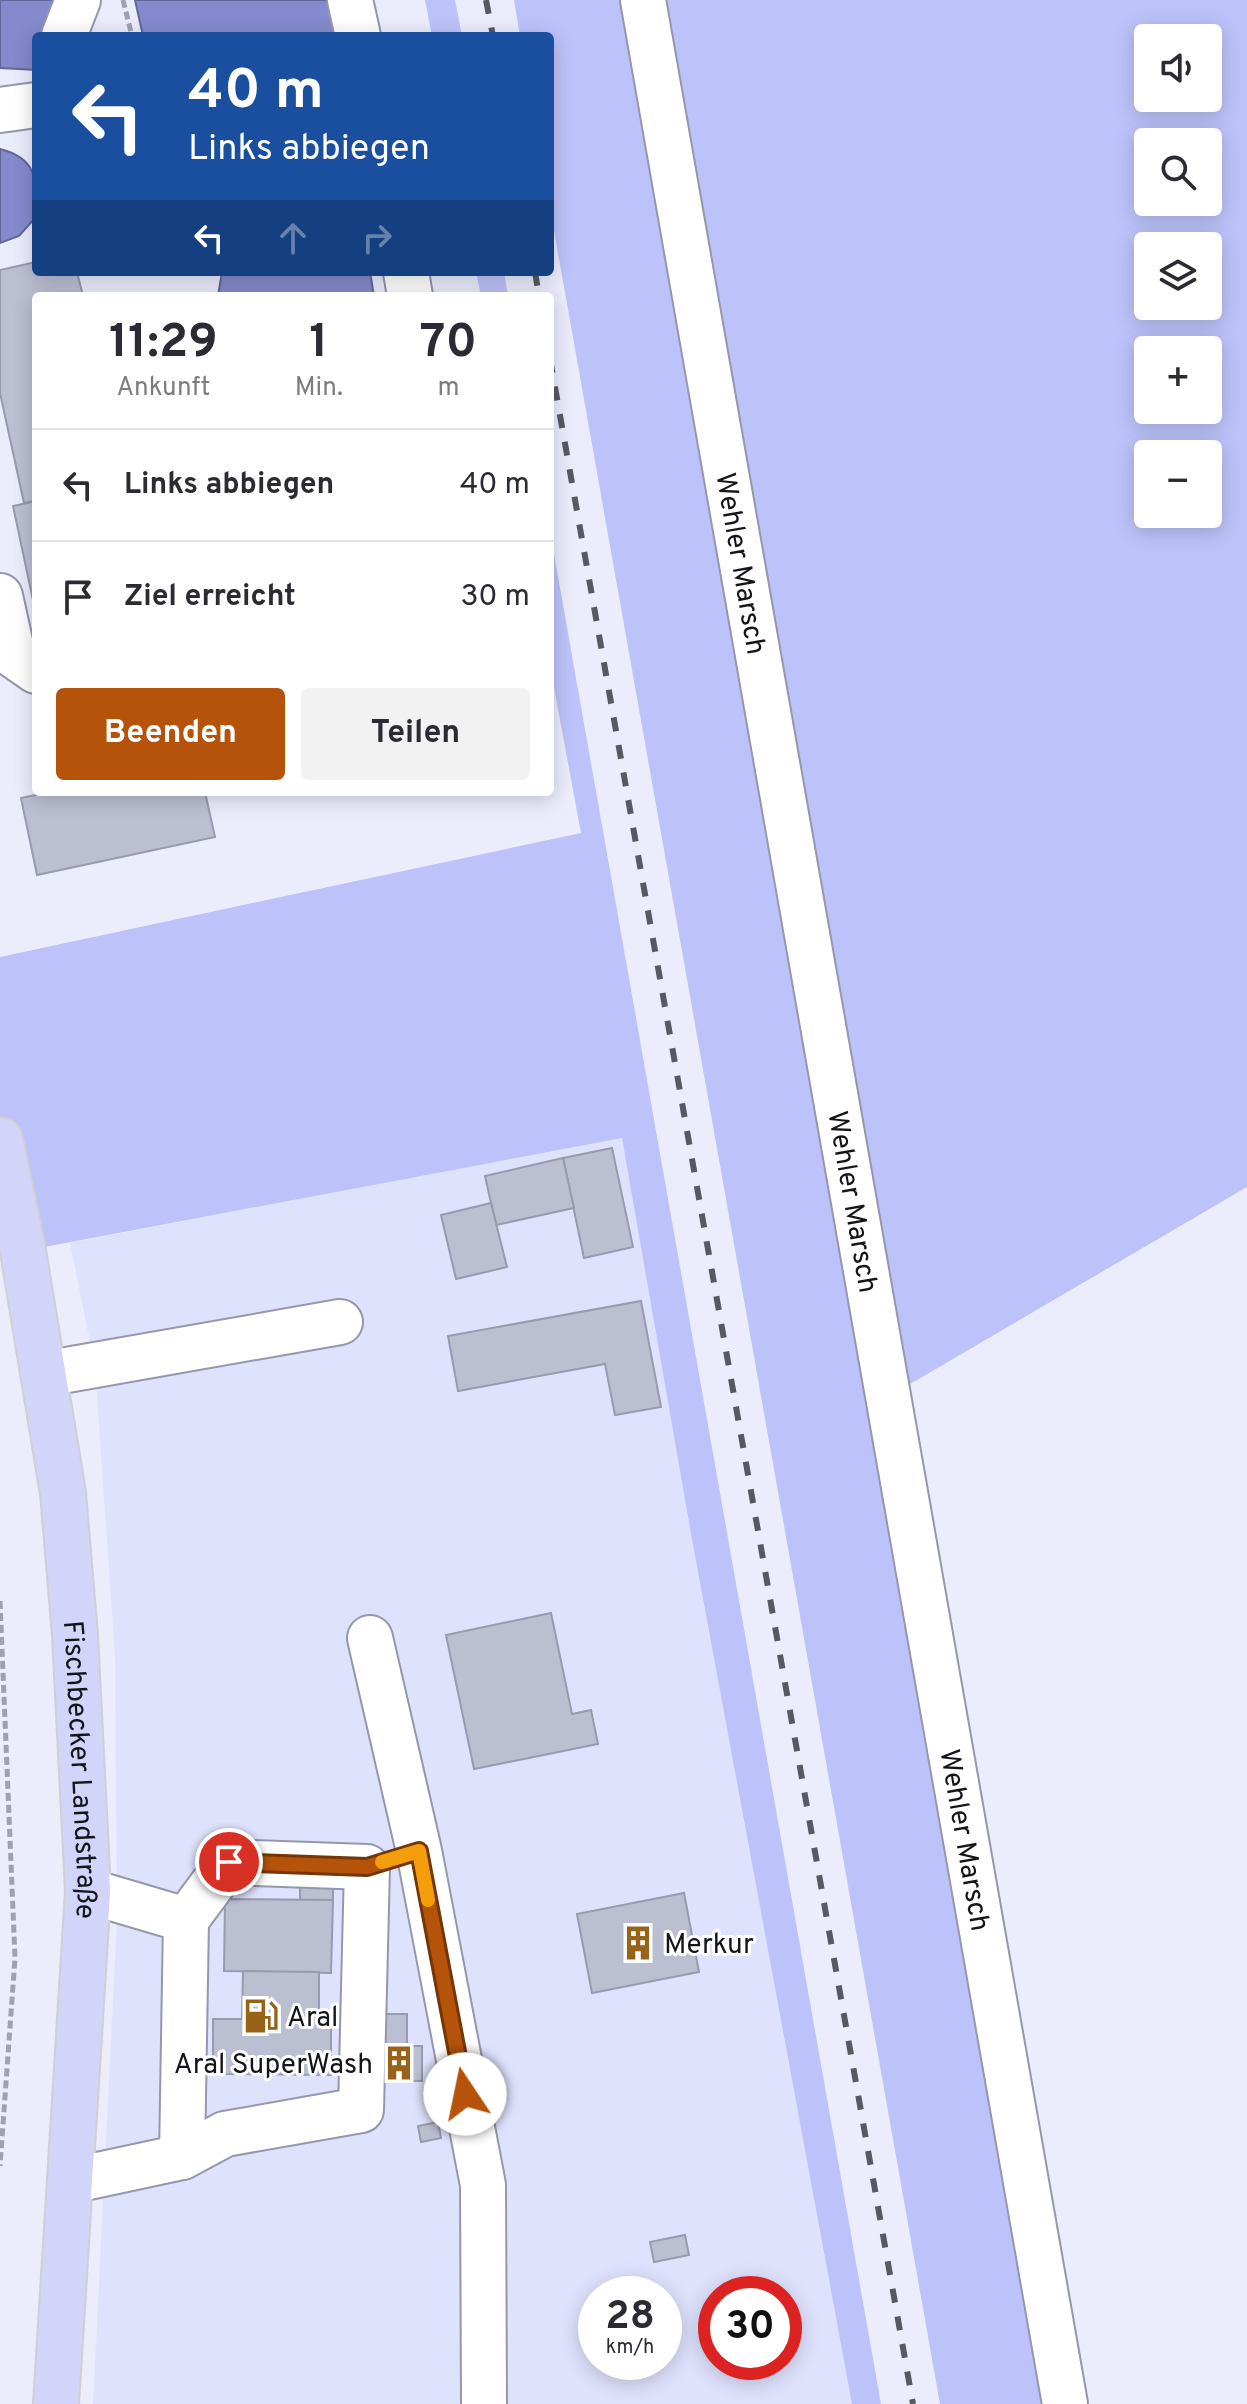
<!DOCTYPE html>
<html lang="de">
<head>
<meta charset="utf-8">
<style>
  body { margin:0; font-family:Overpass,sans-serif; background:#f2f2f3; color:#2b2b33; height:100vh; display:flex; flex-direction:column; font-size:30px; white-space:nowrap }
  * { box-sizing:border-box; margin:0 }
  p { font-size:26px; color:#7c7c81 }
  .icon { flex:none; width:44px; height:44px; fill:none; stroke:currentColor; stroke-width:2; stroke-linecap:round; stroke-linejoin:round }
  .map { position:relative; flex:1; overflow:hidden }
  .sheet { position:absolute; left:32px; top:292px; width:522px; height:504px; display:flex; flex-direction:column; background:#fff; border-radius:8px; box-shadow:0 4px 20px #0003 }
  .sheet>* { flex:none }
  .hud { position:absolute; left:32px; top:32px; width:522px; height:244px; border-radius:8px; box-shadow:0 4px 20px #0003; background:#1a4fa0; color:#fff; overflow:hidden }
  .fabs { position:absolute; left:1134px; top:24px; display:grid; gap:16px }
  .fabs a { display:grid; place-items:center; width:88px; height:88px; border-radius:8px; background:#fff; box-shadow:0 4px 20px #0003; font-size:40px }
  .speed { position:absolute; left:578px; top:2276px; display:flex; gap:16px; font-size:40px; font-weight:700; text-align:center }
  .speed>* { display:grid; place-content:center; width:104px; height:104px; border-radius:50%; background:#fff; box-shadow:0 4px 20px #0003; line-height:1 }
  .speed small { font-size:20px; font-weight:400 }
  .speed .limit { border:12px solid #d22; background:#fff; color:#111 }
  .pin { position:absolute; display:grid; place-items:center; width:68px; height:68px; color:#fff; margin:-34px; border:4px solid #fff; border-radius:50%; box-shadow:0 2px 8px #0007 }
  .me { position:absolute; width:88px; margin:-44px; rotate:349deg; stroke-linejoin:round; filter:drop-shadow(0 0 6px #0008) }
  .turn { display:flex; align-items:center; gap:28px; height:168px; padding:0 24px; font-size:36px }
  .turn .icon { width:104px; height:104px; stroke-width:2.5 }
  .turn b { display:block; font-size:56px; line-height:68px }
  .lanes { display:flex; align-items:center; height:76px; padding:0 24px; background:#0003; justify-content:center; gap:40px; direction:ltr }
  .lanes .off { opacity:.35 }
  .eta { display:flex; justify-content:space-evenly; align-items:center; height:136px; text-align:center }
  .eta b { font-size:48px; font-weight:700; line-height:56px }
  .button { display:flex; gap:16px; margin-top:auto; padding:16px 24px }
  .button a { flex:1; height:92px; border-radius:8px; background:#b45309; color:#fff; font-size:32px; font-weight:700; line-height:92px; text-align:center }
  .button a+a { background:#f2f2f3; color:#2b2b33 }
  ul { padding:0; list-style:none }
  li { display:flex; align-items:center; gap:24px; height:112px; padding:0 24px; border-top:2px solid #e1e1e2 }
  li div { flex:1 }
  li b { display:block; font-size:30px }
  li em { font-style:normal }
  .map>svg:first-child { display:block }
  .built { fill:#dfe2fd; fill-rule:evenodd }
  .green { fill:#bdc3fa; fill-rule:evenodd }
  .water { fill:#858acd; stroke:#636798; stroke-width:2 }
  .building { fill:#bcbfd2; stroke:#989aad; stroke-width:2 }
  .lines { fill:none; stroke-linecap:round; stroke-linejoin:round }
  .minor-casing { stroke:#9597aa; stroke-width:48 }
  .major-casing { stroke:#d0d0d1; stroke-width:48 }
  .path { stroke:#9fa1ad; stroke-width:5; stroke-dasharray:8 4; stroke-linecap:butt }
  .minor { stroke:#fff; stroke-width:44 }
  .major { stroke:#d2d5f9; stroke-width:44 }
  .rail { stroke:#575861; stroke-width:6; stroke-dasharray:14 14; stroke-linecap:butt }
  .route-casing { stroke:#753606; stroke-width:20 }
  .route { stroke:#b45309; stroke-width:14 }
  .slow { stroke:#f59e0b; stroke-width:14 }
  .labels { text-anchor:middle; stroke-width:6; stroke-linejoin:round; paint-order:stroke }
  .street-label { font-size:28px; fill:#14151b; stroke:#fff }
  .poi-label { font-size:28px; fill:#14151b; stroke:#fff; text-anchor:start }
</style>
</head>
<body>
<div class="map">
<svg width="1247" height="2404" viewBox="0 0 1247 2404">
  <rect width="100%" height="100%" fill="#ebedfd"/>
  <!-- built -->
  <path class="built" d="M622 1137 691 1534 852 2404H93L117 1920 115 1657 95 1367 70 1243ZM596 2294H664V2362H596ZM716 2294H784V2362H716Z"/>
  <!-- green -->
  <g class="green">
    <path d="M425 0H455L462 36H432Z"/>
    <path d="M514 0H622L635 88 736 601 1049 2404H940L550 208V36H520Z"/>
    <path d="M660 0H1247V1187L905 1387ZM1148 38H1208V98H1148ZM1148 142H1208V202H1148ZM1148 246H1208V306H1148ZM1148 350H1208V410H1148ZM1148 454H1208V514H1148Z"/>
    <path d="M476 272H504L508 296H481Z"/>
    <path d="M550 531 881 2404H852L691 1534 622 1138 23 1251 0 1140V957L581 833 550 666Z"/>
  </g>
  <!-- water -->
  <g class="water">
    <path d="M0 0H64L46 36H36V70L0 68Z"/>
    <path d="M135 0H332L339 35 143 36Z"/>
    <path d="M0 149C40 159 36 183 36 217L19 236 0 243Z"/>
    <path d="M222 272H370L374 296H218Z"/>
  </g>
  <!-- building -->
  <g class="building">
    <path d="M36 262V272H77L83 296H36V501L24 503 0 393V270Z"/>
    <path d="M36 501V614L13 506Z"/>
    <path d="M50 792H205L215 837 37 875 21 798Z"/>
    <path d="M612 1148 633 1247 584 1258 563 1158Z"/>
    <path d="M563 1158 574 1208 496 1225 485 1176Z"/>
    <path d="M491 1203 507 1267 456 1279 441 1215Z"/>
    <path d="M641 1301 661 1407 615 1415 605 1364 458 1391 448 1336Z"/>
    <path d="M551 1613 572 1714 591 1710 598 1744 474 1769 446 1635Z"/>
    <path d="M300 1881 333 1882V1900H300Z"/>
    <path d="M684 1893 699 1972 592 1993 577 1914Z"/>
    <path d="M225 1899 333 1900 331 1973 224 1971Z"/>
    <path d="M243 1971 319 1972V2020L331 2021V2075L213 2074V2019H242Z"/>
    <path d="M376 2014H407V2046H422V2081L376 2080Z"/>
    <path d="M438 2122 441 2138 421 2142 418 2126Z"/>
    <path d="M685 2235 689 2255 654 2262 650 2242Z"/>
  </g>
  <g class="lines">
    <!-- minor casing -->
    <g class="minor-casing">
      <g id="minor">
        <path d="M350 0 358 36"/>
        <path id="s1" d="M643 0 1065 2404"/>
        <path d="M64 36 78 0"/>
        <path d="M0 110 36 105"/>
        <path d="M406 272 410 296"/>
        <path d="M0 596 13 655 36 671"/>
        <path d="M44 1374 340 1322"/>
        <path d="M370 1638 419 1851 483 2185 484 2404"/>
        <path d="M182 2157 225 2134 361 2110 367 1867 229 1862 186 1920"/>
        <path d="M70 2181 182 2157 186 1920 88 1891"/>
      </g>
    </g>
    <!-- major casing -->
    <g class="major-casing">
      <g id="major">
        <path id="s2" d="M0 1140 23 1251 63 1493 75 1635 88 1891 56 2404"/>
      </g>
    </g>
    <!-- path -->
    <g class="path">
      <path d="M123 0 132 36"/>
      <path d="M0 1601 15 1958 0 2166"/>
    </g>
    <!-- minor -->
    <use href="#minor" class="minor"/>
    <!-- major -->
    <use href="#major" class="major"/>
    <!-- rail -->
    <g class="rail">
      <path d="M486 0 493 36"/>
      <path d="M535 272 539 296"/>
      <path d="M550 359 913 2404"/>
    </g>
  </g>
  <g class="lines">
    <!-- route casing -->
    <g class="route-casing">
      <path id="route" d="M229 1862 367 1867 419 1851 465 2094"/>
    </g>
    <!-- route -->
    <use href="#route" class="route"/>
    <!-- slow -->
    <path class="slow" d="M382 1862 419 1851 428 1900"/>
  </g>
  <!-- icons -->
  <defs>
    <g id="building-bare" transform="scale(2.76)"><path d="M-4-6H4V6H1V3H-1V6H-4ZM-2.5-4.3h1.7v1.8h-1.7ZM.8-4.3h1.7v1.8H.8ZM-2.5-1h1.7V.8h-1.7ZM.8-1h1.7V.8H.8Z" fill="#976319" stroke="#fff" stroke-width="2.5" paint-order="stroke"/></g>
    <g id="fuel-bare" transform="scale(2.76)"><path d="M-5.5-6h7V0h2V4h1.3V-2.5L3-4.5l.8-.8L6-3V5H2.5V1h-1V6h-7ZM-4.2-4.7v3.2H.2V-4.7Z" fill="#976319" stroke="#fff" stroke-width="2.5" paint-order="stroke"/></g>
  </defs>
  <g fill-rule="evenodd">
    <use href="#building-bare" x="638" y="1943"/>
    <use href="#fuel-bare" x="261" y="2016"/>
    <use href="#building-bare" x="399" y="2063"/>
  </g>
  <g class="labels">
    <!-- street labels -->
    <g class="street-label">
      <text dy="10" stroke="none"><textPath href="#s1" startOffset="572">Wehler Marsch</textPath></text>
      <text dy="10" stroke="none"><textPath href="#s1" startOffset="1220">Wehler Marsch</textPath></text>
      <text dy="10" stroke="none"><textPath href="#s2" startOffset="636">Fischbecker Landstraße</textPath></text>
      <text dy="10" stroke="none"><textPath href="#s1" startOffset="1868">Wehler Marsch</textPath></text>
    </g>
    <!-- poi labels -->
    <g class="poi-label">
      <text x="664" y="1953">Merkur</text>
      <text x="287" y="2026">Aral</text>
      <text x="373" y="2073" text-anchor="end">Aral SuperWash</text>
    </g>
  </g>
</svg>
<div class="fabs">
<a><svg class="icon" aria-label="sound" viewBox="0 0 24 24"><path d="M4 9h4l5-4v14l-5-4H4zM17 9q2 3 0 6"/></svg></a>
<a><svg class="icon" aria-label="search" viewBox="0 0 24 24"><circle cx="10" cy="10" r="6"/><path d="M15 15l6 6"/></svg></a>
<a><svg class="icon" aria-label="layers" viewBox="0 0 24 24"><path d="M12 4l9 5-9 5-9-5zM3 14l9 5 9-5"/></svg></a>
<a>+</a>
<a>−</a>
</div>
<div class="speed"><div>28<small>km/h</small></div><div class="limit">30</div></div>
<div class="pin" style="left:229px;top:1862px;background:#d93025"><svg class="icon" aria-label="arrive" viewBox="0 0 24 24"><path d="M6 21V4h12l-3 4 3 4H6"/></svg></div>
<svg class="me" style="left:465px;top:2094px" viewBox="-20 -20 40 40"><circle r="19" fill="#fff"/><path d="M0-13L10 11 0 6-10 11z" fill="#b45309"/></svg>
<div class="hud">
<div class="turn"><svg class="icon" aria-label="left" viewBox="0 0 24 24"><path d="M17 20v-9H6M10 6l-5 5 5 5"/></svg><div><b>40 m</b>Links abbiegen</div></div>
<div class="lanes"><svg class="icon" aria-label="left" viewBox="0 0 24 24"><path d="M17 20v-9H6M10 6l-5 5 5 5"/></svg><svg class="icon off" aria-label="ahead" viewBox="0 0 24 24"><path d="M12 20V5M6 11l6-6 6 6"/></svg><svg class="icon off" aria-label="right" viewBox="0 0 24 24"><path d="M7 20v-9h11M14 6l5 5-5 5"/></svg></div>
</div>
<section class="sheet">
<div class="eta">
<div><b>11:29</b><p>Ankunft</p></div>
<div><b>1</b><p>Min.</p></div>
<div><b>70</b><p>m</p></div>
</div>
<ul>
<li><svg class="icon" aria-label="left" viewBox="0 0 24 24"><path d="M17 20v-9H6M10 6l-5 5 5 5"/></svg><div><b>Links abbiegen</b></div><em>40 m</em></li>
<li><svg class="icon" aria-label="arrive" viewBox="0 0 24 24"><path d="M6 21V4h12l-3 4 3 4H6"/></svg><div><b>Ziel erreicht</b></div><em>30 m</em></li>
</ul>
<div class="button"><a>Beenden</a><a>Teilen</a></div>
</section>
</div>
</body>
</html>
